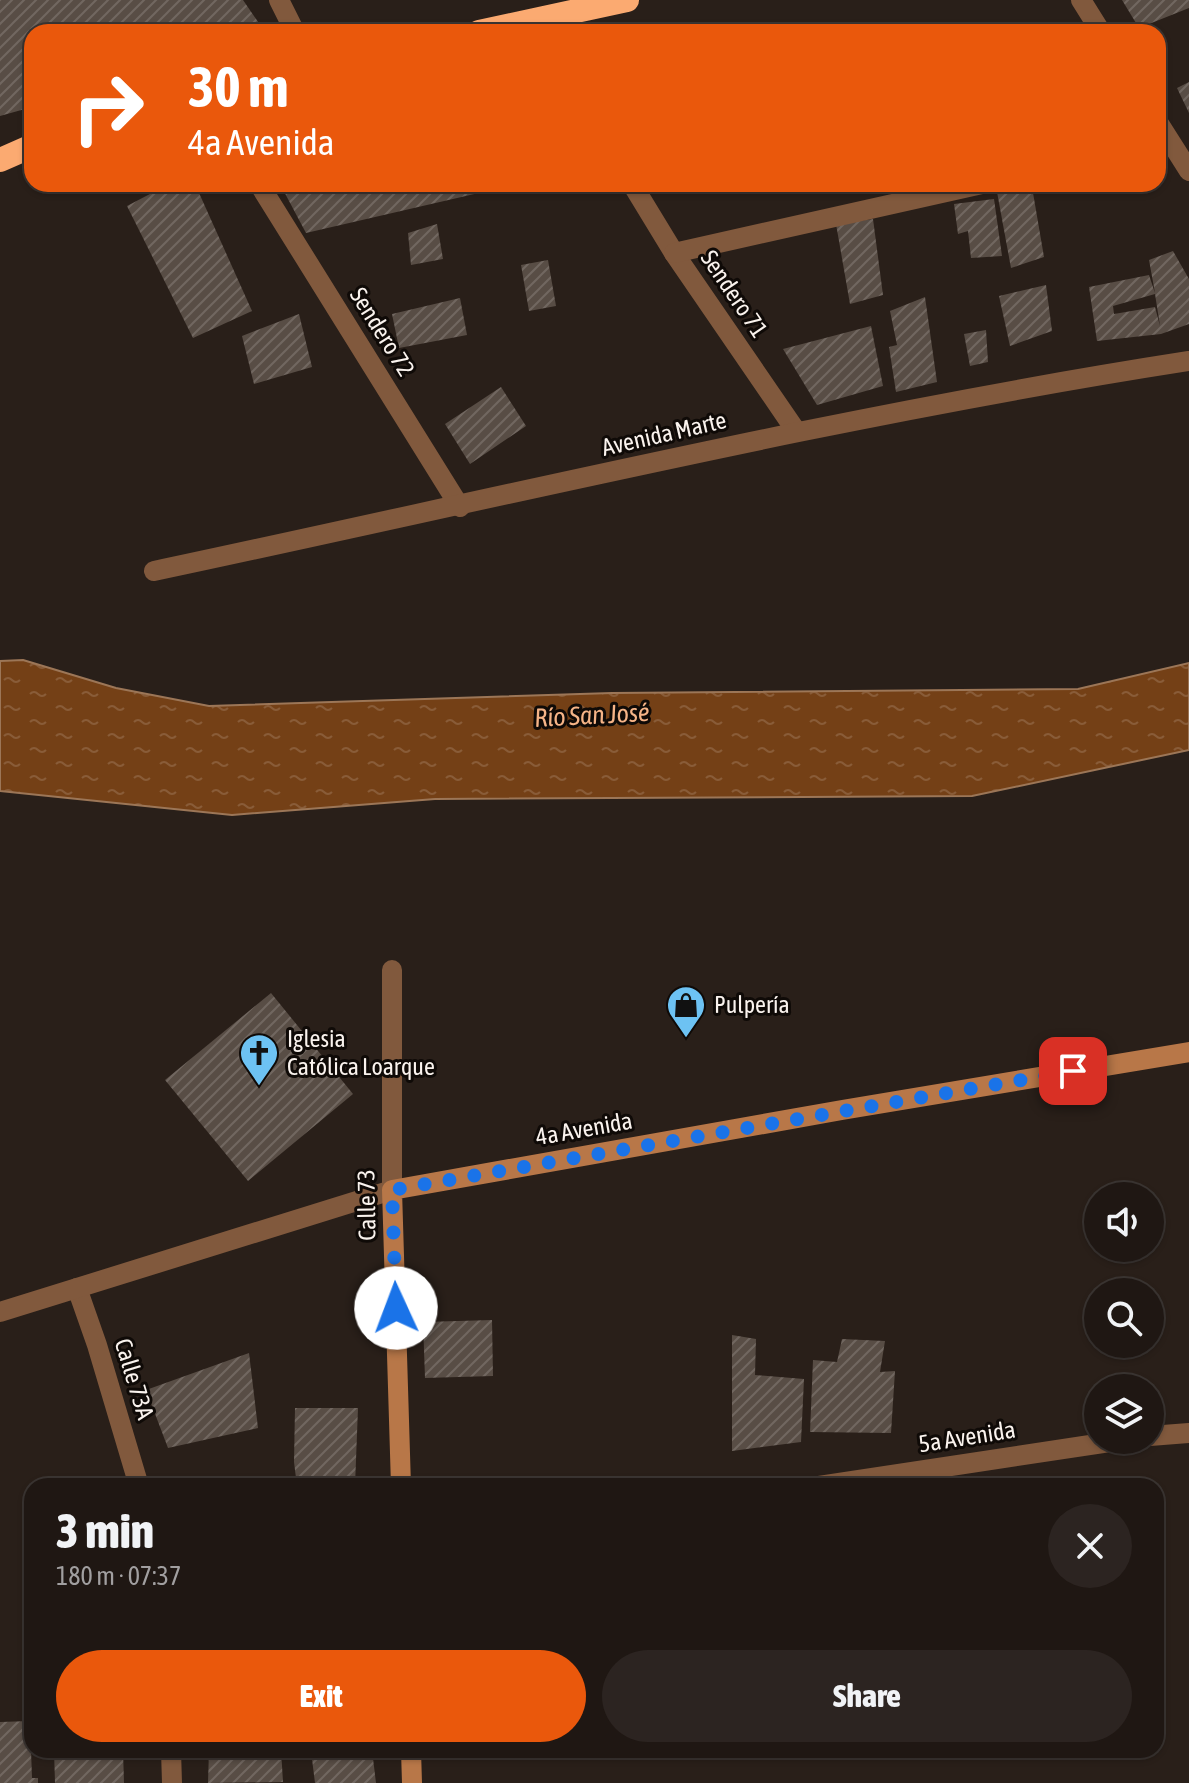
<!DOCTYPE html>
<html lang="en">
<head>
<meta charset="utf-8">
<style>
  body { margin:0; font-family:"Asap Condensed",sans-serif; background:#2c2421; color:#f1f3f6; height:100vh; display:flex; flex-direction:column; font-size:30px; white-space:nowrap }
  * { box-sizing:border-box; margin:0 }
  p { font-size:26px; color:#a19fa0 }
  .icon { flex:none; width:44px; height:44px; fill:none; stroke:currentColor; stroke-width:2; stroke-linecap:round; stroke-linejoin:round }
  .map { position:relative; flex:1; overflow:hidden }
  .drawer { position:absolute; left:24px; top:1478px; width:1140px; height:280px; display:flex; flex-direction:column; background:#1f1713; border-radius:24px; box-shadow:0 2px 6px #0004,0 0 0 2px #3c3633 }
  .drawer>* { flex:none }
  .banner { position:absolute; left:24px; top:24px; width:1142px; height:168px; border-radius:24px; box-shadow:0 2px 6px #0004,0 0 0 2px #3c3633; background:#ea580c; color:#fff; overflow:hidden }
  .fabs { position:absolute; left:1084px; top:1182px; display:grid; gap:16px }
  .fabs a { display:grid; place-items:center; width:80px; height:80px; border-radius:50%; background:#1f1713; box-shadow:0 2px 6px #0004,0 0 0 2px #3c3633; font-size:40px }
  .pin { position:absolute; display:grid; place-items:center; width:68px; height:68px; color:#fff; margin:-34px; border-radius:16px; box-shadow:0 4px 12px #0006 }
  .me { position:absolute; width:88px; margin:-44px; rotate:358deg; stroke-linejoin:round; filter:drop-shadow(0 0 6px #0008) }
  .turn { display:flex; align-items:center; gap:28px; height:168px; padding:0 32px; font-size:36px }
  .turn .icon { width:104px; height:104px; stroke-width:2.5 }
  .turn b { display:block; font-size:56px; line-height:68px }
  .round { display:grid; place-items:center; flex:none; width:84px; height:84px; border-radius:42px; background:#2c2421 }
  .summary { display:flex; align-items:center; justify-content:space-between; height:136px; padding:0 32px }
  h1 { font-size:48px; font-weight:800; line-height:60px }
  .button { display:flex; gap:16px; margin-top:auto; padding:16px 32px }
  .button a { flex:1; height:92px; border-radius:48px; background:#ea580c; color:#fff; font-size:32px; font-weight:800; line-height:92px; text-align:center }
  .button a+a { background:#2c2421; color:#f1f3f6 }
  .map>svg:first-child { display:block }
  .water { fill:url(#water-ripples); stroke:#9c7657; stroke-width:2 }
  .building { fill:url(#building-hatch); fill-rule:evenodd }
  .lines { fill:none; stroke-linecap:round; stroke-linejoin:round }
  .street { stroke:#81593d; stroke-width:20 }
  .secondary { stroke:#b87748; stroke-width:20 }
  .highway { stroke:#fbaa71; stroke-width:24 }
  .route { stroke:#1a73e8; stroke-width:14; stroke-dasharray:0 25.2 }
  .labels { text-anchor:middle; stroke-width:6; stroke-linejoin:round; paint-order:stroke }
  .street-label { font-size:24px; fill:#faf3ee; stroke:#0f0a07 }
  .poi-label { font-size:24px; fill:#faf3ee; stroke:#0f0a07; text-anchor:start }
  .water-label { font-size:26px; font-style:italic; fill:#f6b487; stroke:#0f0a07 }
</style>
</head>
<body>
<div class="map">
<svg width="1189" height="1783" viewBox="0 0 1189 1783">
  <defs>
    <pattern id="water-ripples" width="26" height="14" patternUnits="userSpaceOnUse" patternTransform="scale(2)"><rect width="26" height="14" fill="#744016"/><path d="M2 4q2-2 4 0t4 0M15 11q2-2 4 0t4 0" fill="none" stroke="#895c38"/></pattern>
    <pattern id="building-hatch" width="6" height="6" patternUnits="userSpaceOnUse" patternTransform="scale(2)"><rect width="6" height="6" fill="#584d45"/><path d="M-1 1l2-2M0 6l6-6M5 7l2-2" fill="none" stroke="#716760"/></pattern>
  </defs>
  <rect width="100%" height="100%" fill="#291f19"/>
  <!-- water -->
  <path class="water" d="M23 660 116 688 209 706 612 693 1078 689 1189 663V750L972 796 435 799 232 815 0 791V661Z"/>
  <!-- building -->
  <g class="building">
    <path d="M0 0H243L265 32H32V107L0 116Z"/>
    <path d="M1122 0H1189V8L1139 28Z"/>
    <path d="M1189 82V113L1177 88Z"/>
    <path d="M169 184H195L252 311 193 338 127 206Z"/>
    <path d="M280 184H513V185L306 233Z"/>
    <path d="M1032 187 1044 257 1011 268 997 192Z"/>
    <path d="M994 199 1002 256 971 258 968 231 958 234 954 204Z"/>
    <path d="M873 219 883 295 850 304 836 224Z"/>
    <path d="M437 224 443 259 411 265 408 233Z"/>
    <path d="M1173 251 1189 279V324L1161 334 1097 341 1089 287 1149 275 1155 293 1149 260ZM1155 294 1160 326 1155 307 1114 314 1113 306Z"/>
    <path d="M548 260 556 306 529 311 521 265Z"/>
    <path d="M1046 285 1052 331 1010 346 999 296Z"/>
    <path d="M925 297 937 382 896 392 889 347 897 345 890 311Z"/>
    <path d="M460 298 467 335 399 348 392 314Z"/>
    <path d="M299 314 312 367 254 384 242 336Z"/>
    <path d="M871 326 883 386 817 405 783 349Z"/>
    <path d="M986 330 988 362 970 366 964 334Z"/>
    <path d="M501 387 526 426 470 464 445 424Z"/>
    <path d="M271 993 353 1094 248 1181 165 1080Z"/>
    <path d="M492 1320 493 1376 425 1378 423 1322Z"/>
    <path d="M732 1335 756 1339 755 1375 804 1379 801 1442 732 1451Z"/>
    <path d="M842 1339 885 1341 880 1372 895 1371 891 1433 810 1432 813 1360 837 1362Z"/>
    <path d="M249 1353 258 1428 168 1448 146 1390Z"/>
    <path d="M295 1408H358L355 1486H297L294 1462Z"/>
    <path d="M30 1721 32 1778H38V1783H0V1722Z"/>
    <path d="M54 1750H123L124 1783H55Z"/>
    <path d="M209 1750H281L283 1782 208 1783Z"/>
    <path d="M372 1750 376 1783H315L311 1751Z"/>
  </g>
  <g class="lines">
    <!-- street -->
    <g class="street">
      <path d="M279 0 295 32"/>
      <path d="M1081 0 1101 32"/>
      <path d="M1158 122 1189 171"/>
      <path d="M259 184 460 507"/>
      <path d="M632 184 674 253 796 431"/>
      <path d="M674 253 982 184"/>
      <path d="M154 571C498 498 841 415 1189 361"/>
      <path d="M77 1288 97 1345 139 1486"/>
      <path d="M0 1312 392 1190V970"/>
      <path d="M1150 1436 1189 1433"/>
      <path d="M819 1486 1123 1440"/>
      <path d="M171 1750 172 1783"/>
    </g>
    <!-- secondary -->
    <g class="secondary">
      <path d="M401 1486 392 1190 842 1110 1189 1052"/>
      <path d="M411 1750 412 1783"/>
    </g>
    <!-- highway -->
    <g class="highway">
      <path d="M479 32 627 0"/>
      <path d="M0 160 32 146"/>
    </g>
  </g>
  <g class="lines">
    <!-- route -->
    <path class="route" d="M396 1308 392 1190 1073 1071"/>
  </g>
  <!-- icons -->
  <defs>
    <g id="shop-pin" transform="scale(2)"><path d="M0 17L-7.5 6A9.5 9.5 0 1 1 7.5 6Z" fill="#6dc2f3" stroke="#0f0a07"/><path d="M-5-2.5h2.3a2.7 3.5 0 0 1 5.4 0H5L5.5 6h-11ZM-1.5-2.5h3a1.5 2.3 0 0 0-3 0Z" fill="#111"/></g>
    <g id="church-pin" transform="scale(2)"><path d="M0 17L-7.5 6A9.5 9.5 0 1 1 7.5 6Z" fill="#6dc2f3" stroke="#0f0a07"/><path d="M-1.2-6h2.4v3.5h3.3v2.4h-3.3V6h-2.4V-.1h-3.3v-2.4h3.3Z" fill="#111"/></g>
  </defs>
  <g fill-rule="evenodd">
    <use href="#shop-pin" x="686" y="1005"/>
    <use href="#church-pin" x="259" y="1053"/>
  </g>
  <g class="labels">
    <!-- street labels -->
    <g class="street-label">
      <text transform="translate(734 294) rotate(56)" y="8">Sendero 71</text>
      <text transform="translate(382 332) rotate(58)" y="8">Sendero 72</text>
      <text transform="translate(664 434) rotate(-13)" y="8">Avenida Marte</text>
      <text transform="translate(584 1129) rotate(-10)" y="8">4a Avenida</text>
      <text transform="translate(367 1205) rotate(-91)" y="8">Calle 73</text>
      <text transform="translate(134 1379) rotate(73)" y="8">Calle 73A</text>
      <text transform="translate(967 1437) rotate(-9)" y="8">5a Avenida</text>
    </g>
    <!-- poi labels -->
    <g class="poi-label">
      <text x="714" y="1013">Pulpería</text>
      <text x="287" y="1047">Iglesia<tspan x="287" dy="28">Católica Loarque</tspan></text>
    </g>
    <!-- water labels -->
    <g class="water-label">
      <text transform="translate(592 715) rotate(-3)" y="9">Río San José</text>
    </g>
  </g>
</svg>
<div class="fabs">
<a><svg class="icon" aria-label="sound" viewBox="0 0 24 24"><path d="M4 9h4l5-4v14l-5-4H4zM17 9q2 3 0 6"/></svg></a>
<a><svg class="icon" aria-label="search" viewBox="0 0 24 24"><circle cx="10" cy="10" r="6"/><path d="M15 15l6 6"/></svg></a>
<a><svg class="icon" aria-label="layers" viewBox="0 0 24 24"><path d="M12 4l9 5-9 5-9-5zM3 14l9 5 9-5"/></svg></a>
</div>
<div class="pin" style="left:1073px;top:1071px;background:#d93025"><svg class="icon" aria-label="arrive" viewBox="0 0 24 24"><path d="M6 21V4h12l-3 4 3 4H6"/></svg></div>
<svg class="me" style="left:396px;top:1308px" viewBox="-20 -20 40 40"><circle r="19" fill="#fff"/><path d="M0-13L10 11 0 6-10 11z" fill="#1a73e8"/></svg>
<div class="banner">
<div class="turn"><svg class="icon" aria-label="right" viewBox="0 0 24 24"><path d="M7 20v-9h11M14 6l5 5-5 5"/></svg><div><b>30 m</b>4a Avenida</div></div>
</div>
<section class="drawer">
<div class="summary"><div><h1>3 min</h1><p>180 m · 07:37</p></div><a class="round"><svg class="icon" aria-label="close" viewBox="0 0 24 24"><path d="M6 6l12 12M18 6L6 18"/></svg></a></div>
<div class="button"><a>Exit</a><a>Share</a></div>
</section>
</div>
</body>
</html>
